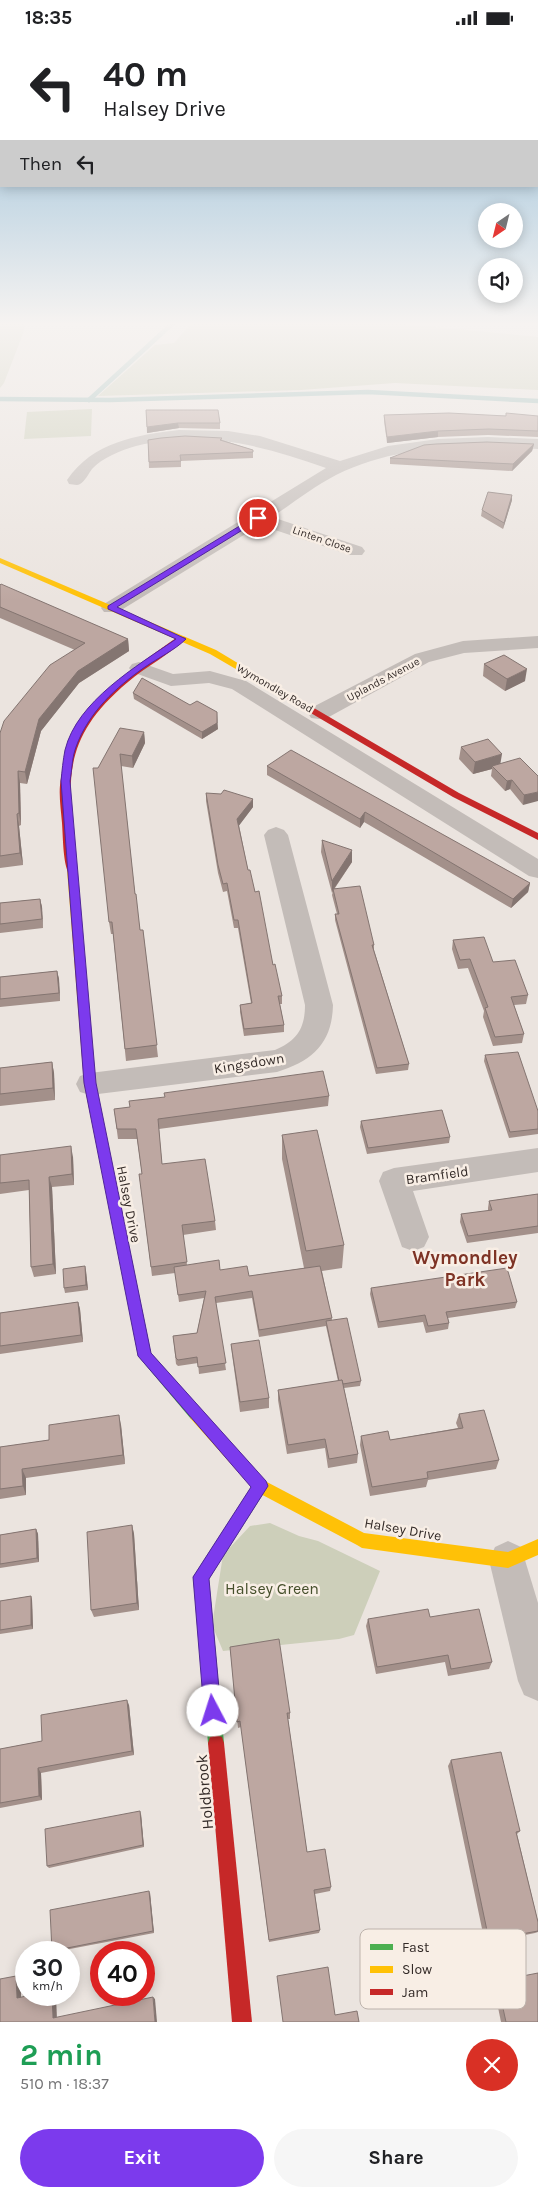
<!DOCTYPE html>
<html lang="en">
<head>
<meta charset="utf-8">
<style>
  body { margin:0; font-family:Karla,sans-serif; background:#f6f6f6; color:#202124; height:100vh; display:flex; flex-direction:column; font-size:19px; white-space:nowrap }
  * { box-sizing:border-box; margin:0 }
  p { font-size:16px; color:#757577 }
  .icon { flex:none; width:28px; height:28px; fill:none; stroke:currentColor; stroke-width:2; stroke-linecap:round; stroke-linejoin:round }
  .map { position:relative; height:1987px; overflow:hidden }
  .drawer { display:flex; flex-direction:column; background:#fff; flex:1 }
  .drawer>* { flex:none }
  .banner { position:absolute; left:0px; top:0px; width:539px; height:152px; box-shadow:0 2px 12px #0003; background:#fff; color:#202124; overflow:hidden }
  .needle { width:32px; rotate:215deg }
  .controls { position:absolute; left:478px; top:168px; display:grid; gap:10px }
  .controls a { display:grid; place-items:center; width:45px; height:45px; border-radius:50%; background:#fff; box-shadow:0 2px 12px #0003; font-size:25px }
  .speed { position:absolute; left:15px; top:1906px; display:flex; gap:10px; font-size:25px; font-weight:700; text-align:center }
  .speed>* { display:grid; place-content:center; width:65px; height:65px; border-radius:50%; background:#fff; box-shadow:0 2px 12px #0003; line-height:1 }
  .speed small { font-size:12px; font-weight:400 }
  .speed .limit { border:8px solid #d22; background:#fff; color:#111 }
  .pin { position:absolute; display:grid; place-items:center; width:42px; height:42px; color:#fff; margin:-21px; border:2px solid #fff; border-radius:50%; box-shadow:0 1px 5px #0007 }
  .me { position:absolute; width:55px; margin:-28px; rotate:355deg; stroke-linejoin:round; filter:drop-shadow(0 0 4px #0008) }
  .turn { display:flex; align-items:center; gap:18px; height:105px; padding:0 20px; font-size:22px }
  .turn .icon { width:65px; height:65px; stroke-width:2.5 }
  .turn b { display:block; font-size:35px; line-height:42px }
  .then { display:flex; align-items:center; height:48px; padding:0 20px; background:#0003; gap:10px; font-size:19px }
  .round { display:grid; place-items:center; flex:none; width:52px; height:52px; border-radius:26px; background:#f6f6f6 }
  .headline { display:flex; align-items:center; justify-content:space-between; height:85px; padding:0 20px }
  h1 { font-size:30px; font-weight:700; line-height:38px; color:#1e9e55 }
  .action { display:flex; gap:10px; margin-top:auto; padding:10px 20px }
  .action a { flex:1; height:58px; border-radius:30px; background:#7c3aed; color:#fff; font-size:20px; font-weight:700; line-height:58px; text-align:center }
  .action a+a { background:#f6f6f6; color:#202124 }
  .status { display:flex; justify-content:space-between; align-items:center; height:35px; padding:0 25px; background:#fff; direction:ltr }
  .status svg { height:14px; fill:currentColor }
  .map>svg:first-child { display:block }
  .green { fill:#cdcfba }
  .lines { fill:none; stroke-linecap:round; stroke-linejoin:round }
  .stream { stroke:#9cbcb9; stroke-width:4.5 }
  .street { fill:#c3bcb8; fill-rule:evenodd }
  .fast { fill:#4caf50; fill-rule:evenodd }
  .slow { fill:#ffc107; fill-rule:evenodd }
  .jam { fill:#c62828; fill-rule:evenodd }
  .wall { fill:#a3908a }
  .shaded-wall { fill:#847571 }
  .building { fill:#bda7a1; stroke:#847571 }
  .route { fill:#7c3aed; stroke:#51269a }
  .labels { text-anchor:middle; stroke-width:5; stroke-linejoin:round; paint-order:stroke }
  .far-street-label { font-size:11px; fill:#332a27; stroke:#f8eee5 }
  .street-label { font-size:14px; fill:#332a27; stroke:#f8eee5 }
  .near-park-label { font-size:16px; fill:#46502c; stroke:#f8eee5 }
  .near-street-label { font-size:16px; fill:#332a27; stroke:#f8eee5 }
  .district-label { font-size:19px; font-weight:bold; fill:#7e3325; stroke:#f8eee5 }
  .key { fill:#f8eee5; stroke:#bdb3ac; stroke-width:1 }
  .key-label { font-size:14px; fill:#332a27 }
</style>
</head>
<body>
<div class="status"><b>18:35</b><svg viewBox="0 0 49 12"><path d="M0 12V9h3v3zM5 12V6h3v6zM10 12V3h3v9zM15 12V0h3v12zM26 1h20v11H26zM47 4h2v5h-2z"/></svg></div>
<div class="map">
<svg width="538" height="1987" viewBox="0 0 538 1987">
  <rect width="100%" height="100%" fill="#ebe4df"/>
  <!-- green -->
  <g class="green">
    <path d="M0 288H24V296L4 348 0 353Z"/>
    <path d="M192 288H394L538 302V355L395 348 301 355 98 361 155 310 174 308Z"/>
    <path d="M92 374 91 401 24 404 27 377Z"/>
    <path d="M270 1488 299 1501 318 1506 380 1536 354 1600 339 1604 223 1616 212 1590 223 1520 250 1491Z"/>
  </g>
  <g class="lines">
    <!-- stream -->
    <g class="stream">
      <path d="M0 364 110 365 368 357 538 366"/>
      <path d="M89 365 173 288"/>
    </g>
    <!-- street -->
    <g class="street">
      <path d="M179 395 228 396 260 401 340 426 388 411 438 404 488 402 538 404V414C470 410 398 409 336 440 313 452 293 468 272 482L362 512 365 516 362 520H350L260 490 118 577H104L101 573 104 569 326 433C262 410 203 395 136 411 121 415 102 423 92 434 89 438 85 446 80 449 77 451 73 449 69 449L67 445C93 407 136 400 179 395Z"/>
      <path d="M538 601V613L464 618 429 627 327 683 319 684 311 683 308 678 311 673 415 619 463 606Z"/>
      <path d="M139 627 173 639 210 636 246 646 538 824V843L529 841 232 654 209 648 171 651 132 637 129 633 132 629Z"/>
      <path d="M276 792 284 795 288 800 333 970C332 1009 312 1026 277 1037L90 1060 80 1057 76 1049 80 1041 90 1038 275 1015C297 1006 305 993 305 970L264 800 268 795Z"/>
      <path d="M538 1113V1137L413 1156 429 1202 424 1212 413 1216 402 1212 379 1146 383 1137 394 1133Z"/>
      <path d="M508 1506 521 1512 538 1568V1666L524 1660 518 1646 489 1525 495 1512Z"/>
    </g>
    <!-- fast -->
    <g class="fast">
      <path d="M122 1200 127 1202 128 1206 151 1318 201 1374 203 1379 201 1384 196 1386 191 1384 138 1321 116 1206 117 1202Z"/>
      <path d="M260 1444 265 1446 267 1451 265 1456 209 1544 224 1708 222 1714 216 1716 210 1714 208 1708 193 1542 255 1446Z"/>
    </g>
    <!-- slow -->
    <g class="slow">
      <path d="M0 523 216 615 289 659 285 662 282 661 210 619 0 528Z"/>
      <path d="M72 832 77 835 96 1049 128 1206 127 1210 122 1212 117 1210 116 1206 84 1049 67 835Z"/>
      <path d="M196 1372 201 1374 265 1446 364 1498 508 1517 538 1504V1520L508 1533 362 1513 357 1510 255 1456 191 1384 189 1379 191 1374Z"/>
    </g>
    <!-- jam -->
    <g class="jam">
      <path d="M179 601 186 603C171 619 145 632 128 647 56 707 69 752 77 835L72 838 68 837C63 826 63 802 62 788 61 774 58 758 61 743 71 675 127 637 179 601Z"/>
      <path d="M285 656 459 758 538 798V805L453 762 282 661 281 659Z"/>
      <path d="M216 1700 222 1702 224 1708 252 1987H232L208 1708 210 1702Z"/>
    </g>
  </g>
  <!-- wall -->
  <g class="wall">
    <path d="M146 375 220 388V394L179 393 147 398Z"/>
    <path d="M384 380 538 381V402L488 400 438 402 387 408 384 386Z"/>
    <path d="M222 403V405L253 415V423L181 426V432L149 433 148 405Z"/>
    <path d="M534 409 532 416 512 436 390 429V423Z"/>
    <path d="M512 465 503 494 481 481 482 475Z"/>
    <path d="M0 550 128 604 129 616 79 648 41 696 27 749 20 748 21 790 19 791 23 830 0 833V698L75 615 0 583Z"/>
    <path d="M484 629 525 646 505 656 483 641Z"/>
    <path d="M133 658 190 670 218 694 202 704 134 664Z"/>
    <path d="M144 697 145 708 133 733 121 731 135 859 140 895H143L158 1022 126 1026 113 899H111L109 887 98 733Z"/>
    <path d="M461 712 501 729 538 741 523 770 510 754 505 756 491 741 492 734 473 739 459 724Z"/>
    <path d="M267 731 530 848 528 857 511 873 364 787 360 793 267 740Z"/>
    <path d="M206 758 253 772 239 790 248 835 255 857 273 930 282 961V969H280L284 990V997L244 1001 240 977V970L251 968 238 893H234L227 856 223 857 218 838 206 766Z"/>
    <path d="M322 805 352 827 335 853 374 910V915L409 1029 408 1035 376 1039 335 885V879H337L332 860 333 856 332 858 321 817Z"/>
    <path d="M40 864 42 872 43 893 0 898V868Z"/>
    <path d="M453 905 493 927 528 960 526 969 514 970 524 999 522 1008 493 1011 483 982 484 976 468 933 458 934 452 914Z"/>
    <path d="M57 936 59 944 60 966 0 972V942Z"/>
    <path d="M485 1020 538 1076V1099L509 1103 484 1026Z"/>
    <path d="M52 1027 54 1038 55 1065 0 1071V1033Z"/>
    <path d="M329 1061 328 1071 159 1094 162 1129 215 1186 216 1195 183 1200 187 1230 220 1235 249 1241 304 1233 282 1124V1100L344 1210 342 1233 322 1236 332 1285 361 1346 360 1351 344 1353 358 1419 357 1428 328 1433 325 1413 287 1419 278 1365V1355L338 1346 326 1291 259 1302 252 1263 216 1268 226 1335 199 1339 198 1328 178 1331 176 1329 173 1301 197 1298 204 1263 179 1267 175 1238 152 1241 139 1139H142L137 1104H118L114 1074Z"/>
    <path d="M361 1086 450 1102 449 1108 367 1119 360 1092Z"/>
    <path d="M0 1120 73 1122 74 1150 52 1152 56 1239 34 1242 31 1232 29 1155 0 1159Z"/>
    <path d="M538 1159V1198L467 1208 460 1187 461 1179 488 1176V1173L489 1166Z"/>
    <path d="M85 1231 86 1236 88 1255 65 1258 64 1253Z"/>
    <path d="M371 1253 517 1267 515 1273 448 1283 449 1288 448 1294 426 1298 423 1287 378 1293 370 1259Z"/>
    <path d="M78 1267 80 1274 83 1307 0 1319V1278Z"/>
    <path d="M231 1309 269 1363V1373L240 1377 232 1319Z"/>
    <path d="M459 1379 499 1425 496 1434 428 1445 426 1452 370 1461 360 1410 361 1401 390 1405 458 1393 456 1388Z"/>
    <path d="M121 1390 125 1429 26 1443V1460L0 1464V1412L49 1405Z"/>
    <path d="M132 1490 134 1499 139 1575 94 1582 91 1575Z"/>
    <path d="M36 1494 38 1499 39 1527 0 1533V1500Z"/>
    <path d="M31 1561 32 1565 33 1594 0 1599V1566Z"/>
    <path d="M430 1582 492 1627 489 1634 448 1641 445 1627 376 1639 366 1591 368 1584Z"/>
    <path d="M230 1612 290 1678V1684H288L307 1817 331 1852 330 1856 315 1859 320 1895 319 1898 269 1907 241 1692 238 1693Z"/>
    <path d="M129 1670 134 1720 41 1738 42 1765 0 1773V1714L42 1706Z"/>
    <path d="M451 1725 520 1796 517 1799 538 1887V1897L535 1898 485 1908 448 1731Z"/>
    <path d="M141 1779 144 1812 49 1833 47 1831Z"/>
    <path d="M150 1858 154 1898 54 1917 52 1916Z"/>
    <path d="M497 1946 538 1987H501L493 1948Z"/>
  </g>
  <!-- shaded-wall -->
  <g class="shaded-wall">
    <path d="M178 388 179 393 147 398V392Z"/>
    <path d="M438 396V402L387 408V402Z"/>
    <path d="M534 409 532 416 512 436 513 429Z"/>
    <path d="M512 460V465L503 494 504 488Z"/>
    <path d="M128 604 129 616 79 648 41 696 27 749 25 737 39 684 78 636Z"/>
    <path d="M527 634 525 646 505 656 507 644Z"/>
    <path d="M217 677 218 694 202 704V697Z"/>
    <path d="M144 697 145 708 133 733 132 721Z"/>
    <path d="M502 719 500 731H492V734L473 739 475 727Z"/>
    <path d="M18 736 20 748 21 790 19 778Z"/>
    <path d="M512 745 510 754 505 756 507 746Z"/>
    <path d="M538 757V766L523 770 524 760Z"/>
    <path d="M253 764V772L238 792 237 784Z"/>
    <path d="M365 777 364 787 360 793V784Z"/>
    <path d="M17 779 19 791 23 830 20 818Z"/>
    <path d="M352 815V827L333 855V854L332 858V846Z"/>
    <path d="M530 848 528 857 511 873 513 864Z"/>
    <path d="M40 864 42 872 43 893 42 884Z"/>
    <path d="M57 936 59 944 60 966 59 958Z"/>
    <path d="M52 1027 54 1038 55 1065 53 1053Z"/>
    <path d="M71 1111 73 1122 74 1150 72 1139Z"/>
    <path d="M49 1142 52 1152 56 1239 53 1229Z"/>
    <path d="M85 1231 86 1236 88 1255 86 1250Z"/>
    <path d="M78 1267 80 1274 83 1307 81 1300Z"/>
    <path d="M119 1380 121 1390 125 1429 123 1420Z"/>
    <path d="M22 1434 26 1443V1460L23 1451Z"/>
    <path d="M132 1490 134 1499 139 1575 137 1568Z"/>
    <path d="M36 1494 38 1499 39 1527 37 1523Z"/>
    <path d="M31 1561 32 1565 33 1594 31 1590Z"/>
    <path d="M127 1665 129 1670 134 1720 132 1716Z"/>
    <path d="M38 1733 41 1738 42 1765 39 1761Z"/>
    <path d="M140 1776 141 1779 144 1812 143 1810Z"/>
    <path d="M149 1856 150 1858 154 1898 153 1896Z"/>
    <path d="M16 1941 21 1943V1965L17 1963Z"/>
    <path d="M52 1960H56L57 1985 53 1983Z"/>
    <path d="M153 1962 155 1964 157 1987H155Z"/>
  </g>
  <!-- building -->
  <g class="building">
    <path d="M146 375H218L220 388H178L147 392Z"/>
    <path d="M449 378 506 381V378L538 381V396L489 394 438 396 387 402 384 380Z"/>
    <path d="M185 401 222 403 220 405 253 415V417L180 420 181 426 149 427 148 405 161 403Z"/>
    <path d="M487 407 534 409 513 429 390 423 424 410 436 409Z"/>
    <path d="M488 457 512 460 504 488 482 475Z"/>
    <path d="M1 549 128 604 78 636 39 684 25 737 18 736 19 778 17 779 20 818 0 821V698L4 686 50 630 85 608 0 572V550Z"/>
    <path d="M504 620 527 634 507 644 484 629Z"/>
    <path d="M142 643 190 670 197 666 217 677V688L202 697 133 658Z"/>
    <path d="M120 693 144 697 132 721 120 719 135 859H136L140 895H143L157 1010 125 1014 112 887H109L93 733H98Z"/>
    <path d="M488 704 502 719 475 727 461 712Z"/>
    <path d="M291 715 530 848 513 864 365 777 360 784 267 731Z"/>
    <path d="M520 723 538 741V757L524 760 512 745 507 746 492 731Z"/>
    <path d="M224 755 253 764 237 784 248 835H250L255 857 259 856 273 930 275 929 282 961H278L284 990 244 994 240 970 252 968 238 885H234L227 848 223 849 218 830 206 758 221 759Z"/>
    <path d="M322 805 352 815 332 846Z"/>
    <path d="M360 851 374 910H372L409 1029 377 1033 335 879H339L333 854Z"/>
    <path d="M40 864 42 884 0 889V868Z"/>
    <path d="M484 902 493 927 515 925 528 960 511 962 524 999 495 1002 485 973 488 972 470 924 460 925 453 905Z"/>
    <path d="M57 936 59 958 0 964V942Z"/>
    <path d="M518 1017 538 1076V1094L510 1097 485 1020Z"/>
    <path d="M52 1027 53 1053 0 1059V1033Z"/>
    <path d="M323 1036 329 1061 158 1084 162 1129 205 1124 215 1186 182 1190 187 1227 151 1232 139 1139H142L136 1094H117L114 1074 130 1072 129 1066 165 1062 164 1058Z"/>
    <path d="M442 1075 450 1102 368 1113 361 1086Z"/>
    <path d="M317 1095 344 1210 306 1216 282 1100Z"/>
    <path d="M71 1111 72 1139 49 1142 53 1229 31 1232 29 1145 0 1148V1120Z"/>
    <path d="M538 1159V1191L468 1201 461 1179 492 1175 489 1166Z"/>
    <path d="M219 1225 220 1235 247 1231 249 1241 320 1231 332 1283 259 1295 252 1256 215 1262 226 1328 198 1332 197 1322 178 1325 176 1323 173 1301 197 1298 206 1256 178 1260 174 1232Z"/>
    <path d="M85 1231 86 1250 64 1253 63 1234Z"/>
    <path d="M507 1233 517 1267 446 1277 449 1288 428 1291 425 1280 379 1287 371 1253Z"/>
    <path d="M78 1267 81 1300 0 1311V1278Z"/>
    <path d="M347 1283 361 1346 343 1349 342 1345 339 1346 326 1286Z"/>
    <path d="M259 1305 269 1363 240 1367 231 1309Z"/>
    <path d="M342 1345 358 1419 329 1424 325 1404 288 1410 278 1355Z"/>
    <path d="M484 1375 499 1425 427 1437 428 1443 372 1452 361 1401 388 1396 390 1405 463 1393 459 1379Z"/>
    <path d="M119 1380 123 1420 22 1434 23 1451 0 1454V1412L49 1405V1390Z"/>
    <path d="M132 1490 137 1568 91 1575 87 1497Z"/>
    <path d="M36 1494 37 1523 0 1529V1500Z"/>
    <path d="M31 1561V1590L0 1595V1566Z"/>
    <path d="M428 1574 430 1582 479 1574 492 1627 451 1634 448 1620 377 1632 368 1584Z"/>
    <path d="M279 1604 290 1678H287L307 1817 325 1814 331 1852 314 1855 320 1895 269 1905 240 1686 237 1687 230 1612Z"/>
    <path d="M127 1665 132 1716 38 1733 39 1761 0 1768V1714L42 1706 41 1680Z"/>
    <path d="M501 1717 520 1796 516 1797 538 1887V1896L489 1905 451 1725Z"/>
    <path d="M140 1776 143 1810 47 1831 45 1794Z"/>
    <path d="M149 1856 153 1896 52 1916 50 1875Z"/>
    <path d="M328 1932 335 1980 357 1976 359 1987H283L277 1941Z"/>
    <path d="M538 1938V1987H506L497 1946Z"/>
    <path d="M16 1941 17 1963 31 1960H52L53 1983 153 1962 155 1987H0V1944Z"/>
  </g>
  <!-- sky -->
  <linearGradient id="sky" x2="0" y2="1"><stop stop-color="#89b7d5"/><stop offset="0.51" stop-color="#f6f3f1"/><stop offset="1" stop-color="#f6f3f1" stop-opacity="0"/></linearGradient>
  <rect width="538" height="566" fill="url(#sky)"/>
  <!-- route -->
  <path class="route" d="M256 481 262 483 117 572 186 604C175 615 158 623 145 632 116 652 88 678 76 712 72 722 72 735 70 746L96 1048 151 1318 266 1446 268 1451 209 1544 221 1676 219 1682 213 1684 207 1682 204 1676 193 1542 251 1452 138 1321 84 1048 61 746C62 736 63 725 65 715 77 666 137 631 176 604L108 574V571Z"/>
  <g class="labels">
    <!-- far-street labels -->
    <g class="far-street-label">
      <text transform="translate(322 504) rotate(19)" y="4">Linten Close</text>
      <text transform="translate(383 644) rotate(-28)" y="4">Uplands Avenue</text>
      <text transform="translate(275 653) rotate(30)" y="4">Wymondley Road</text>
    </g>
    <!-- street labels -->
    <g class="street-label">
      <text transform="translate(249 1028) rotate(-9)" y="5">Kingsdown</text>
      <text transform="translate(437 1140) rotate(-8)" y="5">Bramfield</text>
      <text transform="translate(129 1169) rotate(79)" y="5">Halsey Drive</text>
      <text transform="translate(403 1494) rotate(10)" y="5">Halsey Drive</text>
    </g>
    <!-- near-park labels -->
    <g class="near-park-label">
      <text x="272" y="1559">Halsey Green</text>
    </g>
    <!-- near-street labels -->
    <g class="near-street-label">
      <text transform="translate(204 1757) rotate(-95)" y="6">Holdbrook</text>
    </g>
    <!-- district labels -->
    <g class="district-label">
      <text x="465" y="1229">Wymondley<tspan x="465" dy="22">Park</tspan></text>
    </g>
  </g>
  <!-- legend -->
  <rect x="360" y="1894" width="166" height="80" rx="8" class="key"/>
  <rect x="370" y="1909" width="23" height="6" fill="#4caf50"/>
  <rect x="370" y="1931" width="23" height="7" fill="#ffc107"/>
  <rect x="370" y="1954" width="23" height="6" fill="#c62828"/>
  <g class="key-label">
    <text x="402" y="1917">Fast</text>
    <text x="402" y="1939">Slow</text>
    <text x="402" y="1962">Jam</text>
  </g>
</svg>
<div class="controls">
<a><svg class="needle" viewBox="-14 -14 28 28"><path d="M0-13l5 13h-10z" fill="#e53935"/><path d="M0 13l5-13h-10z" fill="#757577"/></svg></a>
<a><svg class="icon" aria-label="sound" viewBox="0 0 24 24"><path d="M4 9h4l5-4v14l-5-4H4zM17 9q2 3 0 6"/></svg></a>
</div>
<div class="speed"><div>30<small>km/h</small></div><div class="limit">40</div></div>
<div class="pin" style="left:258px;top:483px;background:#d93025"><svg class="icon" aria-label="arrive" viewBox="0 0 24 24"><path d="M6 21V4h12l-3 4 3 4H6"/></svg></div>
<svg class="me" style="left:213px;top:1676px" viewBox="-20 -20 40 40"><circle r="19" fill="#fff"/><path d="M0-13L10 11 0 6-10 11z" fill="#7c3aed"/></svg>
<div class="banner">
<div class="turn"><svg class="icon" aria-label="left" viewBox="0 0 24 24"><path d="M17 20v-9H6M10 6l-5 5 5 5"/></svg><div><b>40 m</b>Halsey Drive</div></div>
<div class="then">Then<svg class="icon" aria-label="left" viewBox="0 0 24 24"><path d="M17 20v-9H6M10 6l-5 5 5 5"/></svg></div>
</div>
</div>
<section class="drawer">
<div class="headline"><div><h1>2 min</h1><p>510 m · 18:37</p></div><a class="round" style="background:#d93025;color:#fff"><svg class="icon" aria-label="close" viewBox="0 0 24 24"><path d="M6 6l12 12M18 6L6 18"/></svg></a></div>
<div class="action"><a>Exit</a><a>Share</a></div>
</section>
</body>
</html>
